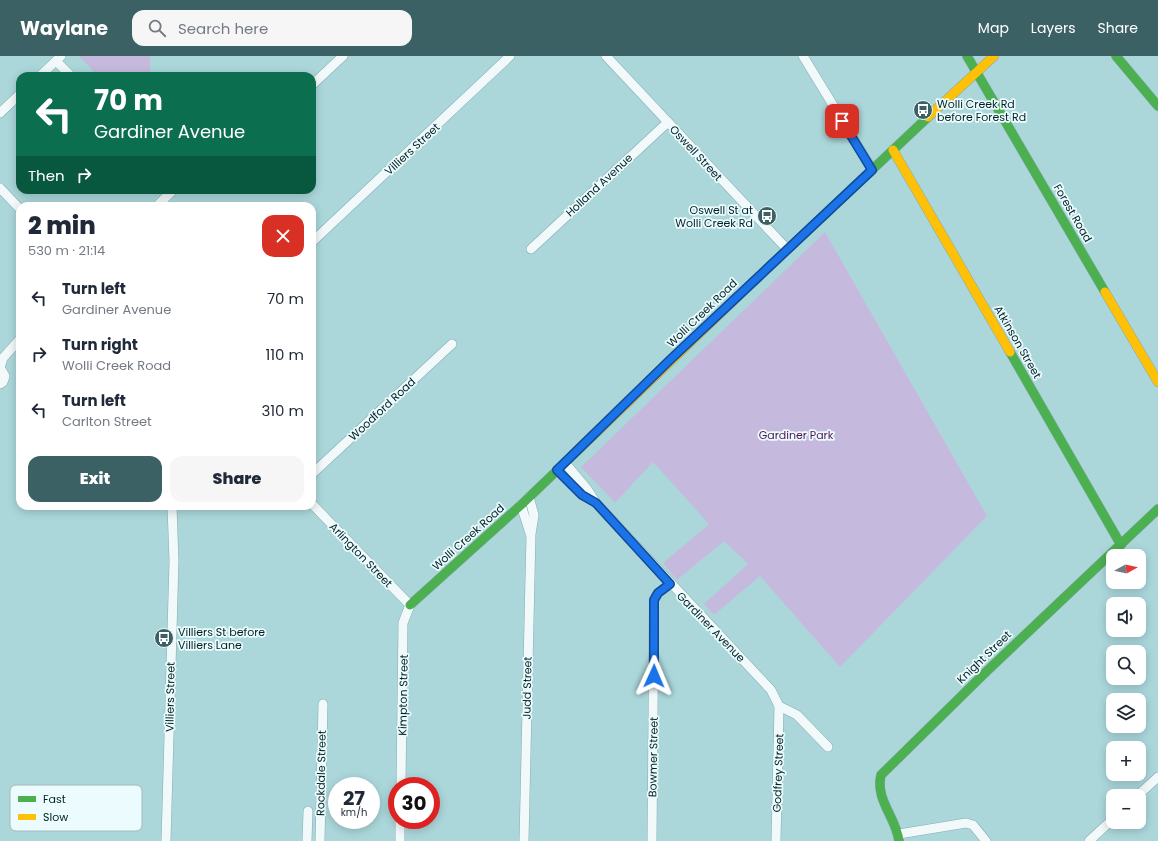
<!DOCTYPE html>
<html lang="en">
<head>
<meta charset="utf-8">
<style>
  body { margin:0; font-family:Poppins,sans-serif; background:#f6f6f7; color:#1f2937; height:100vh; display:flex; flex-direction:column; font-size:15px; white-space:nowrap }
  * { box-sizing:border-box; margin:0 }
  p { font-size:13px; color:#747a83 }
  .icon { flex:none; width:22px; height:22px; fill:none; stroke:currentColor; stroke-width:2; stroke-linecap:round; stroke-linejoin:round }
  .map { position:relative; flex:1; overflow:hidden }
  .details { position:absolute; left:16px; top:146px; width:300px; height:308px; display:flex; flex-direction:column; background:#fff; border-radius:12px; box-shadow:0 2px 10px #0003 }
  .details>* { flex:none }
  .guide { position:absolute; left:16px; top:16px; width:300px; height:122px; border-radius:12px; box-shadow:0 2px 10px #0003; background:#0b6e4f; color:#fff; overflow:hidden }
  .needle { width:26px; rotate:82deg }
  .buttons { position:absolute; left:1106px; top:493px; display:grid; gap:8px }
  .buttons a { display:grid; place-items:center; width:40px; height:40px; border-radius:8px; background:#fff; box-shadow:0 2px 10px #0003; font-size:20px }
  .speed { position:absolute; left:328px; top:721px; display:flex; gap:8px; font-size:20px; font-weight:700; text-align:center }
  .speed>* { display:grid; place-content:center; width:52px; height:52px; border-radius:50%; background:#fff; box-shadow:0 2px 10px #0003; line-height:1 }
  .speed small { font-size:10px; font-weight:400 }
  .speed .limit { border:6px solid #d22; background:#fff; color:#111 }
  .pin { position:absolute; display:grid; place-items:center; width:34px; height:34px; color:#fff; margin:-17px; border-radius:8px; box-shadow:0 2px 6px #0006 }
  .me { position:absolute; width:44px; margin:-22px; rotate:1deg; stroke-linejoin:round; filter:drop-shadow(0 0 3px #0008) }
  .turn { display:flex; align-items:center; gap:14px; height:84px; padding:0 12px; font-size:18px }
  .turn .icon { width:52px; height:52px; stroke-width:2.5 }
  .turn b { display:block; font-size:28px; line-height:34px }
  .then { display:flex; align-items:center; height:38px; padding:0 12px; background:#0003; gap:8px; font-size:15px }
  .round { display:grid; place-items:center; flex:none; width:42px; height:42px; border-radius:12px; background:#f6f6f7 }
  .head { display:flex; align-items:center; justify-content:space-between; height:68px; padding:0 12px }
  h1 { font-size:24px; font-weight:800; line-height:30px }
  .cta { display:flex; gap:8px; margin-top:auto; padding:8px 12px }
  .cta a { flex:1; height:46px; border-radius:12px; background:#3c6165; color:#fff; font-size:16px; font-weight:800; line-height:46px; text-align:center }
  .cta a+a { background:#f6f6f7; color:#1f2937 }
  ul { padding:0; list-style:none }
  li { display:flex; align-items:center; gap:12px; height:56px; padding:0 12px }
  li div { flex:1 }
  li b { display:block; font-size:15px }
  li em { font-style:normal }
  header { display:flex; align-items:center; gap:24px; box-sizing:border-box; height:56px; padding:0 20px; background:#3c6165; color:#fff }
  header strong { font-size:19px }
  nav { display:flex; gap:22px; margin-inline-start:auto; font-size:14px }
  .search { width:280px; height:36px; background:#f6f6f7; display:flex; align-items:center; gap:10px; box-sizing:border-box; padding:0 14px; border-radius:12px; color:#747a83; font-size:15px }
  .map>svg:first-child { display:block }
  .green { fill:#c5badd }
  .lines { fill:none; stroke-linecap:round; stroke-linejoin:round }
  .street-casing { stroke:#88abae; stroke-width:10 }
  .fast-casing { stroke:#88abae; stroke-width:10 }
  .slow-casing { stroke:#88abae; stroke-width:10 }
  .street { stroke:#f2f9fa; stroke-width:9 }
  .fast { stroke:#4caf50; stroke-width:9 }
  .slow { stroke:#ffc107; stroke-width:9 }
  .route-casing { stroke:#114b97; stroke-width:10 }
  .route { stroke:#1a73e8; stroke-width:7 }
  .labels { text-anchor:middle; stroke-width:3.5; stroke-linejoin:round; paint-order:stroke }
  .poi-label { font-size:11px; fill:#002225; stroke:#ecfbfd; text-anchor:start }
  .street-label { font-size:11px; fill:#002225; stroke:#ecfbfd }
  .park-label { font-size:11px; fill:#4f1655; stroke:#ecfbfd }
  .key { fill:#ecfbfd; stroke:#a5babc; stroke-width:1 }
  .key-label { font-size:11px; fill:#002225 }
</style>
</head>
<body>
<header>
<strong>Waylane</strong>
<div class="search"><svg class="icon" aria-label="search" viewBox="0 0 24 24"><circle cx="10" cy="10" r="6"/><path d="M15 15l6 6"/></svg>Search here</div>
<nav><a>Map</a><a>Layers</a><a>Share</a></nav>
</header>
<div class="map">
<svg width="1158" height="785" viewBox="0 0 1158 785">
  <rect width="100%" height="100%" fill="#abd7db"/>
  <!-- green -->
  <g class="green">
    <path d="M79 0H150V17H95Z"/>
    <path d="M825 176 987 460 840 611 760 520 714 559 704 548 748 508 724 485 677 524 663 507 709 468 653 406 615 447 581 411Z"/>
  </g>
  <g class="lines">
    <!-- street casing -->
    <g class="street-casing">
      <g id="street">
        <path d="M606 0 787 193"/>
        <path d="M803 0 872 113"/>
        <path d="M56 5 71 20"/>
        <path d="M40 20 61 0"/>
        <path d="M312 29 343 0"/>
        <path d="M0 57 20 38"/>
        <path d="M0 132 20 153"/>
        <path d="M157 150 173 134"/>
        <path d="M312 186 510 0"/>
        <path d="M531 193 668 66"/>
        <path d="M0 312 3 302 20 283"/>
        <path d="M0 312 5 320 3 326 0 328"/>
        <path d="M565 407 587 433 596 447 771 634 779 650 797 659 828 691"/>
        <path d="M557 414 582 439 593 445"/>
        <path d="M312 418 452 288"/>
        <path d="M312 448 410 549 403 567 401 730"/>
        <path d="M521 449 530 477"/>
        <path d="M1137 740 1158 721"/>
        <path d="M899 778 966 767 973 769 986 785"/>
        <path d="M166 785 174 505 172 450"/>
        <path d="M307 785 308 755"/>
        <path d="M320 785 323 648"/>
        <path d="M400 785V764"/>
        <path d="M524 785 531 478 534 459 529 441"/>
        <path d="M652 785 654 544 658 537 670 528"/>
        <path d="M776 785 779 650"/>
        <path d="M1089 785 1113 763"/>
      </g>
    </g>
    <!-- fast casing -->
    <g class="fast-casing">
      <g id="fast">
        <path d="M967 0 1105 236"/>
        <path d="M1116 0 1158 50"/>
        <path d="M752 227 928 61"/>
        <path d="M1010 296 1121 489"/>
        <path d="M410 549 521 449 598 375"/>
        <path d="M899 785C896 761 875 744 881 719L988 614 1158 453"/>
      </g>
    </g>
    <!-- slow casing -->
    <g class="slow-casing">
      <g id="slow">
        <path d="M928 61 994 0"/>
        <path d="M893 94 1010 296"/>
        <path d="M1105 236 1158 326"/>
        <path d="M598 375 752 227"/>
      </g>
    </g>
    <!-- street -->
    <use href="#street" class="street"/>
    <!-- fast -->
    <use href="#fast" class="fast"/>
    <!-- slow -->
    <use href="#slow" class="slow"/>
  </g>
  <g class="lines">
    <!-- route casing -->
    <g class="route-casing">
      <path id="route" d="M654 620V544L658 537 670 528 596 447 582 439 557 414 672 302 872 114 842 65"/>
    </g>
    <!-- route -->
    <use href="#route" class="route"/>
  </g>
  <!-- icons -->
  <defs>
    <g id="bus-disc" transform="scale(1)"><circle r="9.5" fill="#3c6165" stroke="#ecfbfd"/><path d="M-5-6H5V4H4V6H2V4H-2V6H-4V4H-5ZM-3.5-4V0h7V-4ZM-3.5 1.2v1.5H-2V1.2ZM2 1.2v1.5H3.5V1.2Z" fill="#fff"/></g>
  </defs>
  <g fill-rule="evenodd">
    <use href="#bus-disc" x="923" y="54"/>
    <use href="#bus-disc" x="767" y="160"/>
    <use href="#bus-disc" x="164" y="582"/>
  </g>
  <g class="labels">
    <!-- poi labels -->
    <g class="poi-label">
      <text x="937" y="52">Wolli Creek Rd<tspan x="937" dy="13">before Forest Rd</tspan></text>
      <text x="753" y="158" text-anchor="end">Oswell St at<tspan x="753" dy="13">Wolli Creek Rd</tspan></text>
      <text x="178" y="580">Villiers St before<tspan x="178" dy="13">Villiers Lane</tspan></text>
    </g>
    <!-- street labels -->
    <g class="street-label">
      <text transform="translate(412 93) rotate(-43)" y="4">Villiers Street</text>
      <text transform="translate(696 97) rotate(47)" y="4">Oswell Street</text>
      <text transform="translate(599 129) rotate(-43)" y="4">Holland Avenue</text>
      <text transform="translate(1073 157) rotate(60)" y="4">Forest Road</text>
      <text transform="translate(702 257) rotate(-44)" y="4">Wolli Creek Road</text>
      <text transform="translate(1018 286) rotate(60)" y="4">Atkinson Street</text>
      <text transform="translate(382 353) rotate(-43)" y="4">Woodford Road</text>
      <text transform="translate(468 481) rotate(-42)" y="4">Wolli Creek Road</text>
      <text transform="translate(361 499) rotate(46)" y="4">Arlington Street</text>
      <text transform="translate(711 571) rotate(46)" y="4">Gardiner Avenue</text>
      <text transform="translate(984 601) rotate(-44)" y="4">Knight Street</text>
      <text transform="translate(527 632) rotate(-89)" y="4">Judd Street</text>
      <text transform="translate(403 639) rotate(-89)" y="4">Kimpton Street</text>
      <text transform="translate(170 641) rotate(-89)" y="4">Villiers Street</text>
      <text transform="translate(653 701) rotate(-89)" y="4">Bowmer Street</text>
      <text transform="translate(321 717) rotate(-89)" y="4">Rockdale Street</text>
      <text transform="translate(778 717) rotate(-88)" y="4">Godfrey Street</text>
    </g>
    <!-- park labels -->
    <g class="park-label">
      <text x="796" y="383">Gardiner Park</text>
    </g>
  </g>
  <!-- legend -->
  <rect x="10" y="729" width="132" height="46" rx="6" class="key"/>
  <rect x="18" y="740" width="18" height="6" fill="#4caf50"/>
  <rect x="18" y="758" width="18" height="6" fill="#ffc107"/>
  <g class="key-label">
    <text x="43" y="747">Fast</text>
    <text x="43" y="765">Slow</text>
  </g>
</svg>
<div class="buttons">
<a><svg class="needle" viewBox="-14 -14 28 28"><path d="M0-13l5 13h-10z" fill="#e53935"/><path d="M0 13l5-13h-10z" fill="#747a83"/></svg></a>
<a><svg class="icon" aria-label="sound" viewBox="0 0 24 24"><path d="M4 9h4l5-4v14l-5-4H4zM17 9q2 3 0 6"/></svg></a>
<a><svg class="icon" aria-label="search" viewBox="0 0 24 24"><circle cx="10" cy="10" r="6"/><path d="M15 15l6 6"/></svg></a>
<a><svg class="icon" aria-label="layers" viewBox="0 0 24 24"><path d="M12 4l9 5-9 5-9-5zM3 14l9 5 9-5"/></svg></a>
<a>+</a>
<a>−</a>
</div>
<div class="speed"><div>27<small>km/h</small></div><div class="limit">30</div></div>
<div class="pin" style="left:842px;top:65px;background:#d93025"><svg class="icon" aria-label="arrive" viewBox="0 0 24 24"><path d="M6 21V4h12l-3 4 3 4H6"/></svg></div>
<svg class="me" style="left:654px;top:620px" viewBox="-20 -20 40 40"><path d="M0-17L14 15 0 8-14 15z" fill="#1a73e8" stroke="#fff" stroke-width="4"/></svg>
<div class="guide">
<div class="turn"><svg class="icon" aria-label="left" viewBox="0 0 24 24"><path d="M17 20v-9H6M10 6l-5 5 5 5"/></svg><div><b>70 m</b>Gardiner Avenue</div></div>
<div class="then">Then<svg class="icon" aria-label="right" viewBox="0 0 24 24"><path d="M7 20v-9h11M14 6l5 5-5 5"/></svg></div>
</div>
<section class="details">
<div class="head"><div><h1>2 min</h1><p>530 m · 21:14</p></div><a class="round" style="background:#d93025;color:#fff"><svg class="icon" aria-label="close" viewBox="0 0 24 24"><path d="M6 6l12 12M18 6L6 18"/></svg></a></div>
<ul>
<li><svg class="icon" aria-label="left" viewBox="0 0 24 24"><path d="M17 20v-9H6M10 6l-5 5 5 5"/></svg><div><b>Turn left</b><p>Gardiner Avenue</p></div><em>70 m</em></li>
<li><svg class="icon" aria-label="right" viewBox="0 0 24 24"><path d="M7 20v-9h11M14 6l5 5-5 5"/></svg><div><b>Turn right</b><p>Wolli Creek Road</p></div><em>110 m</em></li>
<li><svg class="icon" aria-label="left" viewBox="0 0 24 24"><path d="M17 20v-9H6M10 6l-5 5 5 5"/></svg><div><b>Turn left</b><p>Carlton Street</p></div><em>310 m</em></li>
</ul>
<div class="cta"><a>Exit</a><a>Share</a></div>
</section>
</div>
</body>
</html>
